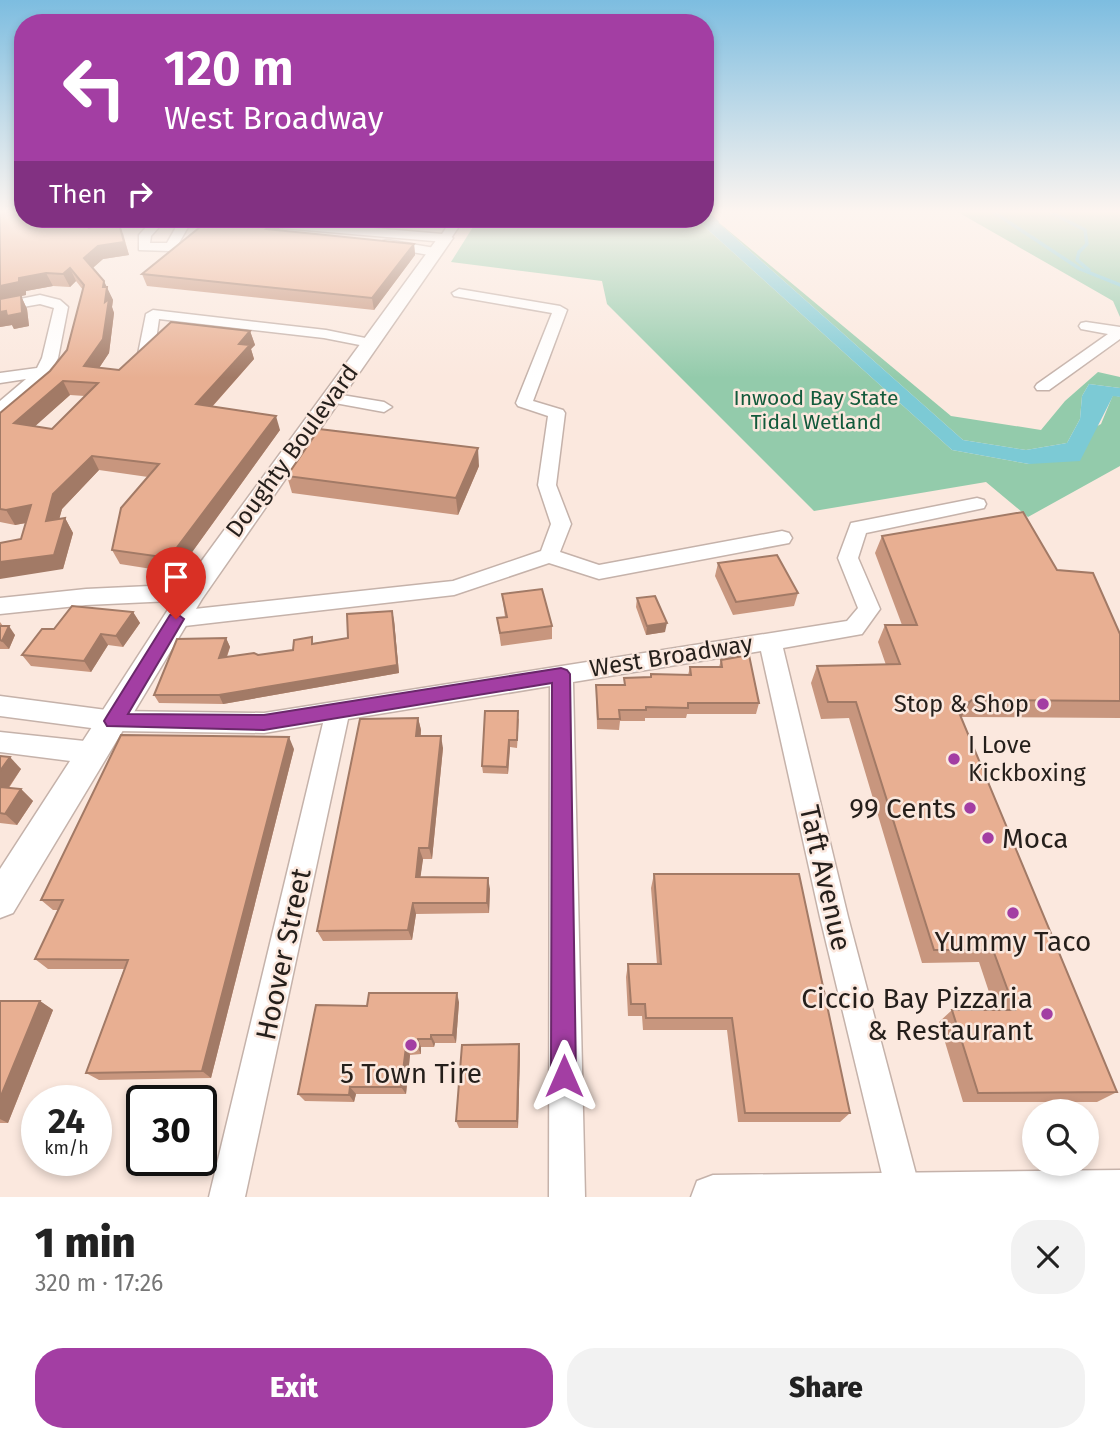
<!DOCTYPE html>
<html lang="en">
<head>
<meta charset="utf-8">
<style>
  body { margin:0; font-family:"Fira Sans",sans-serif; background:#f2f2f2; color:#222; height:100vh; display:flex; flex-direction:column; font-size:26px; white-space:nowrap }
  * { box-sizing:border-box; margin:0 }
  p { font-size:23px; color:#767676 }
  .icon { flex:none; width:38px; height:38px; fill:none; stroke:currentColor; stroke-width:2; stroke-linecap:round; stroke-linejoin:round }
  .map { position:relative; height:1197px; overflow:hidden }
  .sheet { display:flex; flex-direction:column; background:#fff; flex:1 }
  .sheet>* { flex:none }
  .hud { position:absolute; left:14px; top:14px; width:700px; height:214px; border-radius:28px; box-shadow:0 4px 10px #0003; background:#a33ea3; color:#fff; overflow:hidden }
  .buttons { position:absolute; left:1022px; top:1099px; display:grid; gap:14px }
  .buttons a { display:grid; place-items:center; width:77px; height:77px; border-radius:50%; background:#fff; box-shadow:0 4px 10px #0003; font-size:35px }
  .speed { position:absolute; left:21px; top:1085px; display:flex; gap:14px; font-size:35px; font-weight:700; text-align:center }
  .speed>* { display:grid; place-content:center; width:91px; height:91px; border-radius:50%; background:#fff; box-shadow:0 4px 10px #0003; line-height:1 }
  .speed small { font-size:18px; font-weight:400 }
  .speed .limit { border:4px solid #111; border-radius:10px; background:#fff; color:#111 }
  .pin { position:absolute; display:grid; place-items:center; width:60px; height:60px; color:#fff; margin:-72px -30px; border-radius:50% 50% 50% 0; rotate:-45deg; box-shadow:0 0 7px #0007 }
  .pin .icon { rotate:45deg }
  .me { position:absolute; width:77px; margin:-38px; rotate:0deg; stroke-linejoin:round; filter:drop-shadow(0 0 5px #0008) }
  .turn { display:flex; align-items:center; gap:24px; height:147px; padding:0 35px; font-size:32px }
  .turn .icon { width:91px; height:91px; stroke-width:2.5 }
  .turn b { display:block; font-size:49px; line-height:60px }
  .then { display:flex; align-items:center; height:66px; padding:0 35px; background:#0003; gap:14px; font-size:26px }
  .round { display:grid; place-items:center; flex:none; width:74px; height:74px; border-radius:28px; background:#f2f2f2 }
  .summary { display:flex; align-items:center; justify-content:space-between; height:119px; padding:0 35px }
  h1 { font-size:42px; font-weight:800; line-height:52px }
  .button { display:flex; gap:14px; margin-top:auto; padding:14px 35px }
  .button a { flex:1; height:80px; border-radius:28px; background:#a33ea3; color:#fff; font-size:28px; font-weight:800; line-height:80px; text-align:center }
  .button a+a { background:#f2f2f2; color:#222 }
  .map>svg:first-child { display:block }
  .green { fill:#93cbab }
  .water { fill:#7ccad5 }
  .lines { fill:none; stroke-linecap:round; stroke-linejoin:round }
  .stream { stroke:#7ccad5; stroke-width:3.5 }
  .minor-casing { stroke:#c5b2aa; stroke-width:3 }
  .major-casing { stroke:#c5b2aa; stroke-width:3 }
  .minor { fill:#fff; fill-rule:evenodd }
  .major { fill:#fff; fill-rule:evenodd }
  .wall { fill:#c8967e; fill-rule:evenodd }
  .shaded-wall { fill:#a27a66 }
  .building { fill:#e8af92; stroke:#a27a66; stroke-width:2; fill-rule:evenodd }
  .route { fill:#a33ea3; stroke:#6a286a; stroke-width:2 }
  .poi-dot { fill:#a33ea3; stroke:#fbe8de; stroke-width:2.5 }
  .labels { text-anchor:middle; stroke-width:5; stroke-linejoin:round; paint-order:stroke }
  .far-park-label { font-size:21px; fill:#125a3b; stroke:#fbe8de }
  .street-label { font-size:24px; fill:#251f1b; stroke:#fbe8de }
  .poi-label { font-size:24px; fill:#251f1b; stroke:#fbe8de; text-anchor:end }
  .near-poi-label { font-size:28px; fill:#251f1b; stroke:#fbe8de; text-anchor:end }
  .near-street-label { font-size:28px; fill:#251f1b; stroke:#fbe8de }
</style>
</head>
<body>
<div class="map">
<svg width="1120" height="1197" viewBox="0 0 1120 1197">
  <rect width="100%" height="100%" fill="#fbe8de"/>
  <!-- green -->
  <g class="green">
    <path d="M705 211 951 416 1041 430 1065 401 1098 372 1120 377V388L1089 384 1082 396 1080 419 1067 443 1026 450 963 440Z"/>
    <path d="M956 211H1120V317L1113 301Z"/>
    <path d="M478 219H696L952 450 1029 464 1101 424 1113 395 1120 397V466L1028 517 986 482 814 511 607 304 602 281 451 262Z"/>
  </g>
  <!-- water -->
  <path class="water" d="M705 211 963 440 1026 450 1067 443 1080 419 1082 396 1089 384 1120 388V397L1113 396 1080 461 1029 464 952 450 696 219H705Z"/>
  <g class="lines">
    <!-- stream -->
    <g class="stream">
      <path d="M705 211 717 222"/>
      <path d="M992 211 1080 269 1120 285"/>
      <path d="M1048 211 1085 230 1087 244 1079 252 1077 260 1089 270"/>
    </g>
    <!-- minor casing -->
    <g class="minor-casing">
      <g id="minor">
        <path d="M87 219H107L97 223 99 229 114 226 120 230 114 234 90 237Z"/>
        <path d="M125 219H270L442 234 452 219H464L449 241 445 242 270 227H188L175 250 171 251 139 250V235L148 225ZM160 226 176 227 167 243H150L151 236Z"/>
        <path d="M387 240 435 248 441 252 435 256 383 247V241Z"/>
        <path d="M459 289 560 306 567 310 533 401 563 410 565 413 556 485 571 524 560 552 599 565 782 531 789 533 792 538 789 543 599 579 549 563 454 595 176 627 168 625 165 619 168 613 176 611 453 581 541 551 551 524 538 485 548 416 518 406 516 403 552 313 454 296 452 293Z"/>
        <path d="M40 295 60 300 68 307 58 358 51 372 6 413 0 415V401L26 379 0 383V373L37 368 42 358 54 308 40 304 0 311V303Z"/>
        <path d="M153 310 326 330 375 340 377 343 370 347 324 338 159 319 154 354 146 359 138 354 146 314Z"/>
        <path d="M1086 322 1120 327V339L1049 390H1037L1035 387 1037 384 1108 334 1081 329 1079 326 1081 323Z"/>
        <path d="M330 393 384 402 392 407 384 412 324 401 322 398Z"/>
        <path d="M977 498 984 500 986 504 984 508 866 533 858 558 880 609 862 634 783 648 848 917 922 1197 887 1195 820 917 761 651 573 682 585 1197H549L550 686 348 719 245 1197H209L323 723 264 733 114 731 0 716V696L114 711 264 713 847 621 858 608 838 558 851 523Z"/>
        <path d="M193 584 200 587 203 592 200 597 193 600 86 605 0 614V598L86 589Z"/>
        <path d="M0 732 94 742 103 745 106 753 103 761 94 764 0 752Z"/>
      </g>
    </g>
    <!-- major casing -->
    <g class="major-casing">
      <g id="major">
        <path d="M445 233 453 238 202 599 13 913 0 918V869L184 585 440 235Z"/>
        <path d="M1120 1170V1197H691L697 1181 713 1175Z"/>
      </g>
    </g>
    <!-- minor -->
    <use href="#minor" class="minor"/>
    <!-- major -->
    <use href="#major" class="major"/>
  </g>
  <!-- wall -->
  <g class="wall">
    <path d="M0 211 74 226 123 233 129 255 103 259 93 268 106 287 113 300 112 307 114 313 109 353 99 368 119 370 250 331 255 345 251 349 254 359 212 407 280 430 177 573 120 564 112 550 148 477 99 470 62 509 59 519 65 518 73 533 63 569 21 539 26 523 15 525 0 522V413L50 371 67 350 83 290 76 281 70 287 53 286 26 291V295L21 296 27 309 29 326 14 329 12 325 0 327ZM70 395 85 396 52 429 35 426Z"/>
    <path d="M279 231 414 244 415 255 374 310 147 286 142 274Z"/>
    <path d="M479 466 458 515 292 493 287 476Z"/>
    <path d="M882 536 1057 570 1120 634V718L961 717 1117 1092 1097 1102H963L939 1022 952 1010H995L979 962 922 963 849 718 821 719 811 683 817 666 886 665 878 642 885 625H902L875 553Z"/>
    <path d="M718 563 798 593 794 606 733 615 715 576Z"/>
    <path d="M502 594 552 626V639L501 646 497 618 505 617Z"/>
    <path d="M637 598 665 632 646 635 636 607Z"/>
    <path d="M133 612 140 623 123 647 108 645 91 672 31 666 22 655 54 629Z"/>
    <path d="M394 620 399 673 223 704 159 703 154 695 226 638 230 647 227 657 258 655 293 650 314 643 348 638Z"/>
    <path d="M0 622 3 626 15 635 9 649H0Z"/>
    <path d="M721 660 759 703 756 714H687L686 718H645V721H620L619 730 597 729 596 685H624V678L651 677V674L688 675 690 667H719Z"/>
    <path d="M418 718 421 730V736L443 748 432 859H423L420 877 490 889 489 913 416 914 412 940 323 941 317 931Z"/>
    <path d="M519 718 517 748 510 747 508 774 483 773 482 766Z"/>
    <path d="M294 749 211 1078 99 1080 86 1073 124 969H48L35 959 58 910H53L41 900Z"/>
    <path d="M0 756 21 769 9 788 21 789 33 801 17 825 0 823Z"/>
    <path d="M654 874 850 1113 840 1122H738L727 1030H643L642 1016H628L626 977 628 964H657L651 888Z"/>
    <path d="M0 1001H40L53 1010 8 1123H0Z"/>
    <path d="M459 1002 456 1043H435L434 1047H421V1054L410 1055 406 1094H356L354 1102 305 1101 298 1094 367 1006Z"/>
    <path d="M520 1052 518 1128H459L456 1121Z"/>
  </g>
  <!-- shaded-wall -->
  <g class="shaded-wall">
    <path d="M70 219H73L77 240 71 227Z"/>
    <path d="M277 219 280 230 266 229Z"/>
    <path d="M118 220 129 255 103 259 89 271 84 258Z"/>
    <path d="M414 244 415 255 374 310 372 298Z"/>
    <path d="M70 268 76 281 70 287 63 274Z"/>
    <path d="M46 273 53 286 26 291V295L21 296 27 309 29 326 14 329 12 325 0 327V286L19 278Z"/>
    <path d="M104 281 113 300 112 307 114 313 109 353 91 380 84 366 105 302 103 287Z"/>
    <path d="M250 331 255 345 251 349 254 359 201 419 196 404 239 344Z"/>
    <path d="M63 381 70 395 23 437 14 423Z"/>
    <path d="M276 416 280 430 177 573 169 558Z"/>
    <path d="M478 448 479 466 458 515 456 498Z"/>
    <path d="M92 456 99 470 62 509 55 535 46 521 53 494Z"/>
    <path d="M31 505 41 520 15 525 6 510Z"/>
    <path d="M65 518 73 533 63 569 0 579V562Z"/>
    <path d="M392 611 394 620 399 673 223 704 219 695 397 665Z"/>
    <path d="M133 612 140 623 123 647 116 636Z"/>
    <path d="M667 623 665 632 646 635 647 626Z"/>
    <path d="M9 626 15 635 9 649 2 641Z"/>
    <path d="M101 634 108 645 91 672 84 661Z"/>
    <path d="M226 638 230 647 223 666 219 658Z"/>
    <path d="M972 700 962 716 948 727 958 710Z"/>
    <path d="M418 718 421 730 419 748 416 736Z"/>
    <path d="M441 736 443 748 432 859 429 848Z"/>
    <path d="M289 737 294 749 211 1078 202 1071Z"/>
    <path d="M509 740 510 747 508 774 507 767Z"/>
    <path d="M10 757 21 769 2 797 0 795V771Z"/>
    <path d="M21 789 33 801 17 825 5 814Z"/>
    <path d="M419 848 423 859 419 888 416 877Z"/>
    <path d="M488 878 490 889 489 913 487 903Z"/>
    <path d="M413 903 416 914 412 940 408 930Z"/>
    <path d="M457 993 459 1002 456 1043 453 1035Z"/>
    <path d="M40 1001 53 1010 8 1123 0 1119V1098Z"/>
    <path d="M431 1035 435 1043 434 1047 431 1039Z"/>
    <path d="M418 1039 421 1047V1054L417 1046Z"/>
    <path d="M519 1044 520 1052 518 1128 517 1121Z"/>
    <path d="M406 1047 410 1055 406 1094 401 1087Z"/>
    <path d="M350 1087 356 1094 354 1102 349 1095Z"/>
  </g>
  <!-- building -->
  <g class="building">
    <path d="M0 211H23V219H70L71 227 83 225 89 228 118 220 124 242 98 246 84 258 104 281 103 287H107L105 302 109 299 103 339 84 366 119 370 171 322 250 331 239 344 250 345 196 404 276 416 169 558 112 550 121 508 159 464 92 456 53 494 46 521 65 518 54 555 0 562V543L21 539 31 505 6 510 0 509V413L50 371 67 350 84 285 70 268 63 274 46 273 19 278V282L0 286ZM63 381 98 383 52 429 14 423Z"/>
    <path d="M210 219H277L266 229 414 244 372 298 142 274Z"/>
    <path d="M21 295 22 313 7 316 6 311 0 312V299Z"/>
    <path d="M319 429 478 448 456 498 287 476Z"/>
    <path d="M1023 512 1057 570 1093 573 1120 634V701L972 700 958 710 1117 1092 978 1093 952 1010H1015L993 950H934L856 702H828L817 666 900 664 885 625H917L882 536Z"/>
    <path d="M777 555 798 593 736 602 718 563Z"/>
    <path d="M542 589 552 626 500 633 497 618 507 617 502 594Z"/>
    <path d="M655 596 667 623 647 626 637 598Z"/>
    <path d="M72 606 133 612 116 636 101 634 84 661 22 655 42 629H54Z"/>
    <path d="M392 611 397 665 219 695H154L177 639 226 638 219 658 254 653 258 655 293 650 294 640 312 637V644L348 638 347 614Z"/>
    <path d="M0 626H9L2 641 0 640Z"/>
    <path d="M749 655 759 703H688V708L646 707V710H619L620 719H598L596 685H625L624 678 651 677V674L691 675 690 667H722L721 660Z"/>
    <path d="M485 711H518L517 740H509L507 767 482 766Z"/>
    <path d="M418 718 416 736H441L429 848H419L416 877 488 878 487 903H413L408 930 317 931 360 719Z"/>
    <path d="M121 735 289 737 202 1071 86 1073 128 960 35 959 63 900H41Z"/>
    <path d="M0 756 10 757 0 771Z"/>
    <path d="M0 787 21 789 5 814 0 813Z"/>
    <path d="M654 874H799L850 1113H745L732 1018H646L645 1004H631L628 964H661Z"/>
    <path d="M369 993H457L453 1035H431V1039H418L417 1046 406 1047 401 1087H350L349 1095 298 1094 316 1005 367 1006Z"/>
    <path d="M0 1001H40L0 1098Z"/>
    <path d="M519 1044 517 1121H456L462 1045Z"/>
  </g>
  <!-- sky -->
  <linearGradient id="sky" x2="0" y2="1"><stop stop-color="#7dbde0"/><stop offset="0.56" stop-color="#fdf5f0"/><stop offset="1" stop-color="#fdf5f0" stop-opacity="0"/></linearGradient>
  <rect width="1120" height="378" fill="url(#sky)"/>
  <!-- route -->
  <path class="route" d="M176 613 184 619 128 714 264 715 561 668 567 670 570 674 576 1076 573 1084 564 1088 555 1084 551 1076 552 683 264 730 107 726 104 721 107 716 170 615Z"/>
  <!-- markers -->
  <g class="poi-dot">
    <circle cx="1043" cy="704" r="7"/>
    <circle cx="954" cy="759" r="7"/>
    <circle cx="970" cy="808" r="7"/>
    <circle cx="988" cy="838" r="7"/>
    <circle cx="1013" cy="913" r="7"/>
    <circle cx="1047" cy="1014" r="7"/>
    <circle cx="411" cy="1045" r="7"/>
  </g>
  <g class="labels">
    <!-- far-park labels -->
    <g class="far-park-label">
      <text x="816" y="405">Inwood Bay State<tspan x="816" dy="24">Tidal Wetland</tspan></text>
    </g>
    <!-- street labels -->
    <g class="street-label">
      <text transform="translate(292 451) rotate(-54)" y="8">Doughty Boulevard</text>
      <text transform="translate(671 656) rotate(-9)" y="8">West Broadway</text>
    </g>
    <!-- poi labels -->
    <g class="poi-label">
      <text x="1029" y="712">Stop &amp; Shop</text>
      <text x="968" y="753" text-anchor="start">I Love<tspan x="968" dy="28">Kickboxing</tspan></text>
    </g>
    <!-- near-poi labels -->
    <g class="near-poi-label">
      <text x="956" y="818">99 Cents</text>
      <text x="1002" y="848" text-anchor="start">Moca</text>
      <text x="1013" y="951" text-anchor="middle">Yummy Taco</text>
      <text x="1033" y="1008">Ciccio Bay Pizzaria<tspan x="1033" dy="32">&amp; Restaurant</tspan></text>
      <text x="411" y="1083" text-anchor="middle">5 Town Tire</text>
    </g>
    <!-- near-street labels -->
    <g class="near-street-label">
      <text transform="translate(826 878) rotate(77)" y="10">Taft Avenue</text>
      <text transform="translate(283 954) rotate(-78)" y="10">Hoover Street</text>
    </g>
  </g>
</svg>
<div class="buttons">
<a><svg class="icon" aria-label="search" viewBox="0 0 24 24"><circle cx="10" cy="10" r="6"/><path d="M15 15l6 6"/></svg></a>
</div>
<div class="speed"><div>24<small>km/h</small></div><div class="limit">30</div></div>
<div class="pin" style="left:176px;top:619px;background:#d93025"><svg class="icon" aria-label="arrive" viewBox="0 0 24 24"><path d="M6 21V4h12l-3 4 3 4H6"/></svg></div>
<svg class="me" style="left:564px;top:1076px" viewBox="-20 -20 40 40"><path d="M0-17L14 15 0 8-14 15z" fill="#a33ea3" stroke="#fff" stroke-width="4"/></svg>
<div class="hud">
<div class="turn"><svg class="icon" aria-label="left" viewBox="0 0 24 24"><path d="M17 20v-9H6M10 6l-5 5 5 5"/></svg><div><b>120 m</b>West Broadway</div></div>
<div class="then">Then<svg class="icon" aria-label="right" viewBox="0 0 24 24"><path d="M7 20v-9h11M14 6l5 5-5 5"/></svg></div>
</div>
</div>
<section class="sheet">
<div class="summary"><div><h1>1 min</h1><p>320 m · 17:26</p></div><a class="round"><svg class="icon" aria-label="close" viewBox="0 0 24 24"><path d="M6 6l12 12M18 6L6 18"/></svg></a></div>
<div class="button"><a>Exit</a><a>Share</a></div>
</section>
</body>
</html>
